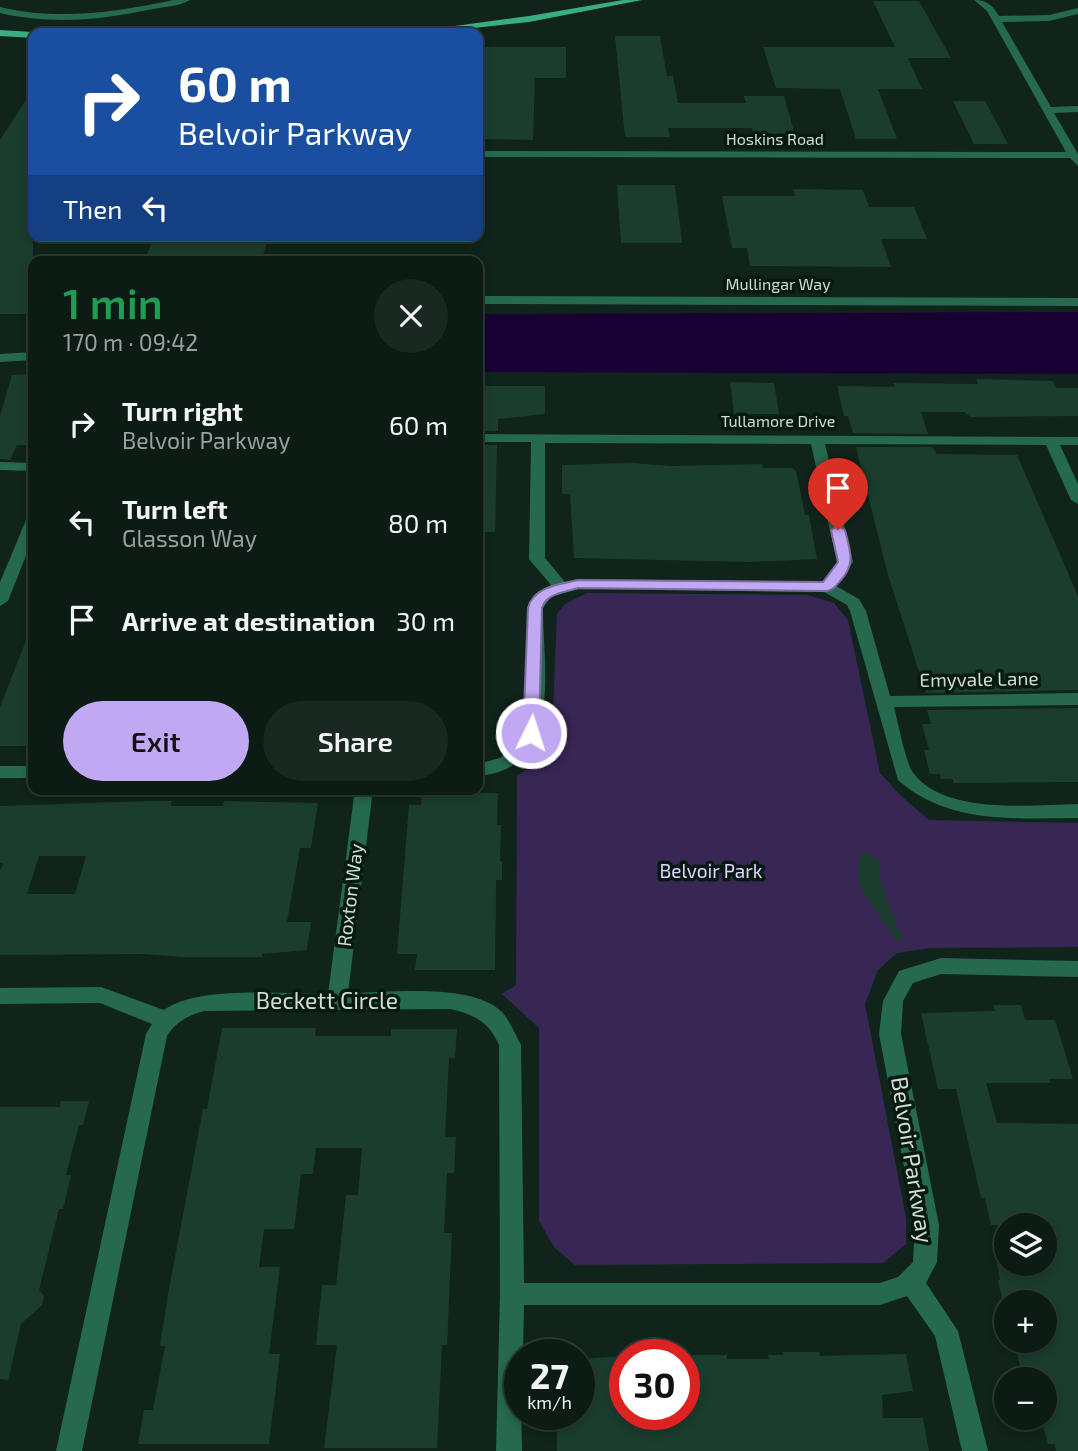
<!DOCTYPE html>
<html lang="en">
<head>
<meta charset="utf-8">
<style>
  body { margin:0; font-family:"Exo 2",sans-serif; background:#1a2822; color:#f1f3f6; height:100vh; display:flex; flex-direction:column; font-size:26px; white-space:nowrap }
  * { box-sizing:border-box; margin:0 }
  p { font-size:23px; color:#9aa1a0 }
  .icon { flex:none; width:38px; height:38px; fill:none; stroke:currentColor; stroke-width:2; stroke-linecap:round; stroke-linejoin:round }
  .map { position:relative; flex:1; overflow:hidden }
  .side { position:absolute; left:28px; top:256px; width:455px; height:539px; display:flex; flex-direction:column; background:#0c1b14; border-radius:14px; box-shadow:0 4px 10px #0003,0 0 0 2px #2c3934 }
  .side>* { flex:none }
  .guide { position:absolute; left:28px; top:28px; width:455px; height:214px; border-radius:14px; box-shadow:0 4px 10px #0003,0 0 0 2px #2c3934; background:#1a4fa0; color:#fff; overflow:hidden }
  .buttons { position:absolute; left:994px; top:1213px; display:grid; gap:14px }
  .buttons a { display:grid; place-items:center; width:63px; height:63px; border-radius:50%; background:#0c1b14; box-shadow:0 4px 10px #0003,0 0 0 2px #2c3934; font-size:35px }
  .speed { position:absolute; left:504px; top:1339px; display:flex; gap:14px; font-size:35px; font-weight:700; text-align:center }
  .speed>* { display:grid; place-content:center; width:91px; height:91px; border-radius:50%; background:#0c1b14; box-shadow:0 4px 10px #0003,0 0 0 2px #2c3934; line-height:1 }
  .speed small { font-size:18px; font-weight:400 }
  .speed .limit { border:10px solid #d22; background:#fff; color:#111 }
  .pin { position:absolute; display:grid; place-items:center; width:60px; height:60px; color:#fff; margin:-72px -30px; border-radius:50% 50% 50% 0; rotate:-45deg; box-shadow:0 0 7px #0007 }
  .pin .icon { rotate:45deg }
  .me { position:absolute; width:77px; margin:-38px; rotate:4deg; stroke-linejoin:round; filter:drop-shadow(0 0 5px #0008) }
  .turn { display:flex; align-items:center; gap:24px; height:147px; padding:0 35px; font-size:32px }
  .turn .icon { width:91px; height:91px; stroke-width:2.5 }
  .turn b { display:block; font-size:49px; line-height:60px }
  .then { display:flex; align-items:center; height:66px; padding:0 35px; background:#0003; gap:14px; font-size:26px }
  .round { display:grid; place-items:center; flex:none; width:74px; height:74px; border-radius:37px; background:#1a2822 }
  .summary { display:flex; align-items:center; justify-content:space-between; height:119px; padding:0 35px }
  h1 { font-size:42px; font-weight:600; line-height:52px; color:#1e9e55 }
  .primary-button { display:flex; gap:14px; margin-top:auto; padding:14px 35px }
  .primary-button a { flex:1; height:80px; border-radius:42px; background:#c1a8f3; color:#111; font-size:28px; font-weight:600; line-height:80px; text-align:center }
  .primary-button a+a { background:#1a2822; color:#f1f3f6 }
  ul { padding:0; list-style:none }
  li { display:flex; align-items:center; gap:21px; height:98px; padding:0 35px }
  li div { flex:1 }
  li b { display:block; font-size:26px }
  li em { font-style:normal }
  .map>svg:first-child { display:block }
  .green { fill:#382655 }
  .water { fill:#180033 }
  .building { fill:#1b3d2e; fill-rule:evenodd }
  .lines { fill:none; stroke-linecap:round; stroke-linejoin:round }
  .minor { fill:#25694e; fill-rule:evenodd }
  .major { fill:#3aae81; fill-rule:evenodd }
  .route { fill:#c1a8f3; stroke:#7d6d9e; stroke-width:2 }
  .labels { text-anchor:middle; stroke-width:7; stroke-linejoin:round; paint-order:stroke }
  .far-street-label { font-size:16px; fill:#d0dcd5; stroke:#071a12 }
  .street-label { font-size:19px; fill:#d0dcd5; stroke:#071a12 }
  .park-label { font-size:19px; fill:#e1d3fe; stroke:#071a12 }
  .near-street-label { font-size:23px; fill:#d0dcd5; stroke:#071a12 }
</style>
</head>
<body>
<div class="map">
<svg width="1078" height="1451" viewBox="0 0 1078 1451">
  <rect width="100%" height="100%" fill="#10241b"/>
  <!-- green -->
  <path class="green" d="M587 593 808 595 834 603 848 620 880 773 899 794 929 820 1078 823V947L931 948 897 953 878 970 865 1004 906 1218V1244L883 1263 575 1265 554 1247 539 1221V1028L502 994 516 985 517 776 543 757 552 736 557 614 565 604Z"/>
  <!-- water -->
  <path class="water" d="M1078 312V374L478 372V314Z"/>
  <!-- building -->
  <g class="building">
    <path d="M873 1H919L951 58H908L922 89H878L897 139H856L840 89 776 88 763 47H895Z"/>
    <path d="M615 36H660L667 76H673L678 103H746L744 96H784L795 135H753L752 128H668L670 137H625Z"/>
    <path d="M478 47H566V78H535L533 140 478 139Z"/>
    <path d="M33 89V314H0V140Z"/>
    <path d="M953 101H985L1008 144H974Z"/>
    <path d="M617 185H675L682 243H621Z"/>
    <path d="M793 189 863 190 869 207H914L927 239H881L891 267 750 266 747 248H732L722 196H795Z"/>
    <path d="M155 236H269L261 261H144Z"/>
    <path d="M33 374V435L28 445H17L10 460 0 459V416L12 375Z"/>
    <path d="M976 379 1053 381 1056 388H1078V416L971 417 964 412H921L928 434 853 433 848 416H844L837 386 895 387 894 383 978 384Z"/>
    <path d="M730 382 774 383 779 414H734Z"/>
    <path d="M478 386H545V414L498 419V431H478Z"/>
    <path d="M478 445H497L495 532H478Z"/>
    <path d="M856 447H932L937 454 1017 455 1078 596V690L926 693 888 575Z"/>
    <path d="M632 463 671 466 762 464 763 468H792L796 471 805 515H809L817 559 749 562 574 558 570 494H562V465Z"/>
    <path d="M32 625 33 746H0V707Z"/>
    <path d="M1078 708V782L953 783V779H941L940 774H930L924 750H929L922 724H931L927 710Z"/>
    <path d="M422 793H498L497 825H501L500 861H502V880H496L495 970H415L417 954H397L409 805H421Z"/>
    <path d="M149 801H172L171 806H223L224 801 318 803 311 848H300L287 922H311L307 950 262 954V957H184L143 954 0 955V871L3 863H0V806ZM39 856H86L75 894H27Z"/>
    <path d="M861 850 879 860 882 886 902 938 897 941 861 890 858 871Z"/>
    <path d="M993 1005H1021L1025 1020H1055L1073 1079H1049L1050 1083H986L997 1123 1078 1124V1451H1056L1055 1444H1048L1041 1418H1045V1379H1023L1014 1340H1045V1302H1003L998 1280H1000L997 1264H1045V1225H991L985 1198H981L956 1089H938L921 1013 995 1011Z"/>
    <path d="M222 1028H316L315 1036H391V1029H457L455 1058H449L445 1137H456L454 1173H447L444 1233H452L447 1345H442L437 1448H324L337 1345H316L322 1285H336L346 1195H358L362 1148H316L313 1174H301L294 1229H264L259 1267H280L269 1354H280L269 1444H138L144 1410H153L165 1346H160L168 1294 203 1109H207Z"/>
    <path d="M61 1101H89L83 1125H79L66 1175H71L63 1209H59L39 1290 44 1296 42 1305 21 1324 8 1380 0 1379V1107H60Z"/>
    <path d="M783 1352H819L820 1356 906 1354 913 1391 882 1395 883 1418H923L929 1451H557V1414H579V1359L625 1356V1414H684V1367H694L693 1355H727V1359H769L768 1355H784Z"/>
  </g>
  <g class="lines">
    <!-- minor -->
    <g class="minor">
      <path d="M174 0H190C180 6 165 7 153 9 101 20 52 25 0 13V7C59 21 115 12 174 0Z"/>
      <path d="M974 0C987 0 992 5 999 16L1049 15 1078 8V14L1049 21 1002 22 1051 107 1078 106V112L1054 113 1078 154V166L1070 158 478 157V151L1066 152 987 11Z"/>
      <path d="M478 296 1078 298V306L478 304Z"/>
      <path d="M33 352V360L0 362V354Z"/>
      <path d="M478 434 1078 437V445H1060L1078 484V504L1071 500 1046 445 825 444 853 562 836 586 859 599 866 611 890 696 1078 693V705L894 707C898 722 906 765 914 774 946 815 1032 805 1078 804V818C1014 818 949 825 898 780L850 611 847 605 824 592 578 589 551 597 543 608C543 670 564 769 478 776V764L500 758 518 742 526 698 527 608 535 594 551 585 529 559 531 442H478ZM545 443 811 444 837 562 823 582 578 579 565 582 545 558Z"/>
      <path d="M0 462 33 463V471L0 470Z"/>
      <path d="M33 516V538L8 601 0 606V582L26 520Z"/>
      <rect x="0" y="766" width="33" height="12"/>
      <path d="M355 789H373L348 993C389 993 471 982 502 1012 510 1021 515 1034 521 1045L524 1283H880L898 1277 913 1262 915 1225 879 1034 883 1001 899 971 941 958 1078 961V977L941 974 913 983 903 1001 901 1034 939 1225 937 1262 926 1283 958 1331 988 1451H962L935 1336 907 1296 880 1305H524L523 1354H520L522 1451H496L500 1294 499 1045C489 1022 474 1014 450 1009L204 1011C187 1016 177 1021 167 1036L82 1451H56L146 1034 152 1024 100 1003 0 1004V988L101 987 164 1010C197 985 285 994 328 994Z"/>
    </g>
    <!-- major -->
    <g class="major">
      <path d="M623 0H642L529 22 429 33H403L529 16Z"/>
      <path d="M0 30 33 32 36 33H33V38L0 36Z"/>
    </g>
  </g>
  <!-- route -->
  <path class="route" d="M838 526 845 530C850 550 856 564 841 580 836 586 834 589 827 591L578 588C566 592 546 593 542 608L539 733 531 739 525 737 523 733 528 608C533 587 559 584 578 580L823 582 838 562 831 530Z"/>
  <g class="labels">
    <!-- far-street labels -->
    <g class="far-street-label">
      <text x="775" y="145">Hoskins Road</text>
      <text x="778" y="290">Mullingar Way</text>
      <text x="778" y="427">Tullamore Drive</text>
    </g>
    <!-- street labels -->
    <g class="street-label">
      <text transform="translate(979 679) rotate(-1)" y="7">Emyvale Lane</text>
      <text transform="translate(350 895) rotate(-83)" y="7">Roxton Way</text>
    </g>
    <!-- park labels -->
    <g class="park-label">
      <text x="711" y="878">Belvoir Park</text>
    </g>
    <!-- near-street labels -->
    <g class="near-street-label">
      <text x="327" y="1009">Beckett Circle</text>
      <text transform="translate(912 1160) rotate(81)" y="8">Belvoir Parkway</text>
    </g>
  </g>
</svg>
<div class="buttons">
<a><svg class="icon" aria-label="layers" viewBox="0 0 24 24"><path d="M12 4l9 5-9 5-9-5zM3 14l9 5 9-5"/></svg></a>
<a>+</a>
<a>−</a>
</div>
<div class="speed"><div>27<small>km/h</small></div><div class="limit">30</div></div>
<div class="pin" style="left:838px;top:530px;background:#d93025"><svg class="icon" aria-label="arrive" viewBox="0 0 24 24"><path d="M6 21V4h12l-3 4 3 4H6"/></svg></div>
<svg class="me" style="left:531px;top:733px" viewBox="-20 -20 40 40"><circle r="17" fill="#c1a8f3" stroke="#fff" stroke-width="3"/><path d="M0-11L8 9 0 5-8 9z" fill="#fff"/></svg>
<div class="guide">
<div class="turn"><svg class="icon" aria-label="right" viewBox="0 0 24 24"><path d="M7 20v-9h11M14 6l5 5-5 5"/></svg><div><b>60 m</b>Belvoir Parkway</div></div>
<div class="then">Then<svg class="icon" aria-label="left" viewBox="0 0 24 24"><path d="M17 20v-9H6M10 6l-5 5 5 5"/></svg></div>
</div>
<section class="side">
<div class="summary"><div><h1>1 min</h1><p>170 m · 09:42</p></div><a class="round"><svg class="icon" aria-label="close" viewBox="0 0 24 24"><path d="M6 6l12 12M18 6L6 18"/></svg></a></div>
<ul>
<li><svg class="icon" aria-label="right" viewBox="0 0 24 24"><path d="M7 20v-9h11M14 6l5 5-5 5"/></svg><div><b>Turn right</b><p>Belvoir Parkway</p></div><em>60 m</em></li>
<li><svg class="icon" aria-label="left" viewBox="0 0 24 24"><path d="M17 20v-9H6M10 6l-5 5 5 5"/></svg><div><b>Turn left</b><p>Glasson Way</p></div><em>80 m</em></li>
<li><svg class="icon" aria-label="arrive" viewBox="0 0 24 24"><path d="M6 21V4h12l-3 4 3 4H6"/></svg><div><b>Arrive at destination</b></div><em>30 m</em></li>
</ul>
<div class="primary-button"><a>Exit</a><a>Share</a></div>
</section>
</div>
</body>
</html>
